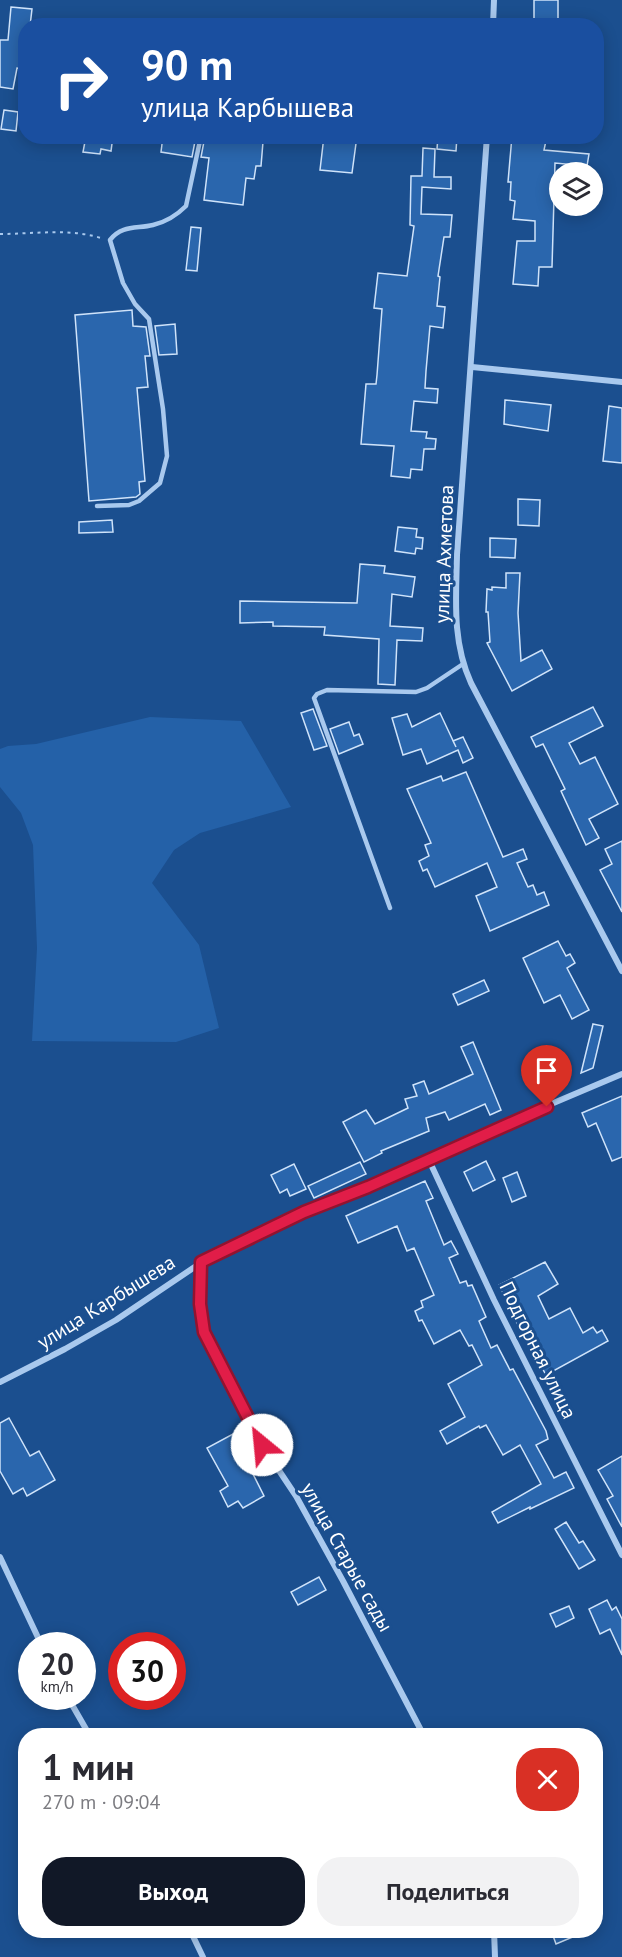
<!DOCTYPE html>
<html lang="ru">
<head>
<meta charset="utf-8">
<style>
  body { margin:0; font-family:"PT Sans",sans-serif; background:#f2f2f3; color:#2b2b33; height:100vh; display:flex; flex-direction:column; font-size:22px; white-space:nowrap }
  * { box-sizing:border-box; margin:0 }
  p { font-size:20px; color:#7c7c81 }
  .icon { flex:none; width:33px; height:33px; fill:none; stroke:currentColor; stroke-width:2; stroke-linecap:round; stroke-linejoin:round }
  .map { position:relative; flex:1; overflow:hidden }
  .side { position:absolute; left:18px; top:1728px; width:585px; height:210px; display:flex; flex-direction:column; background:#fff; border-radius:24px; box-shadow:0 3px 15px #0003 }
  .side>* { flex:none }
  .top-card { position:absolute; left:18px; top:18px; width:586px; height:126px; border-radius:24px; box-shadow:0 3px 15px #0003; background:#1a4fa0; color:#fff; overflow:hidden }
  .controls { position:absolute; left:549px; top:162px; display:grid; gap:12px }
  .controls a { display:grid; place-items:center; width:54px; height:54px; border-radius:50%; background:#fff; box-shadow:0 3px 15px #0003; font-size:30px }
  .speed { position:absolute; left:18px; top:1632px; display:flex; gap:12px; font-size:30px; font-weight:700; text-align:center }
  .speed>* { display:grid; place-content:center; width:78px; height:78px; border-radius:50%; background:#fff; box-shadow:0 3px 15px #0003; line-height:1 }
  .speed small { font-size:15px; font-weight:400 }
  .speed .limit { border:9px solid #d22; background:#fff; color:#111 }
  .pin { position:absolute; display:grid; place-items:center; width:51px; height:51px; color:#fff; margin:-62px -26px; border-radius:50% 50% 50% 0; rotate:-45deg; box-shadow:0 0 6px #0007 }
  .pin .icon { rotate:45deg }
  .me { position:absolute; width:66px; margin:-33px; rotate:332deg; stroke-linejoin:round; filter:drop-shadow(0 0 4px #0008) }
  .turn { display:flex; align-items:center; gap:21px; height:126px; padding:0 24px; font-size:27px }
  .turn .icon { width:78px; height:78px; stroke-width:2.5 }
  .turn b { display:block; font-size:42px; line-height:51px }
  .round { display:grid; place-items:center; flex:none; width:63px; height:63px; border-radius:24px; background:#f2f2f3 }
  .headline { display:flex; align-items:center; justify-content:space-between; height:102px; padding:0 24px }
  h1 { font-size:36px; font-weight:800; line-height:45px }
  .action { display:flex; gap:12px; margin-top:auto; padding:12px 24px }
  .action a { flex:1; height:69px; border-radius:24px; background:#111827; color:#fff; font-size:24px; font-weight:800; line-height:69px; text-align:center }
  .action a+a { background:#f2f2f3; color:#2b2b33 }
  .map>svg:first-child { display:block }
  .green { fill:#2461a8 }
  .building { fill:#2a66ad; stroke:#cfe3fa; stroke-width:1.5 }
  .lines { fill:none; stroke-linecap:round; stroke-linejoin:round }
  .path { stroke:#a9c9ee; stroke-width:2; stroke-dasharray:3 4.5; stroke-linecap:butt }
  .lane { stroke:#a9c9ee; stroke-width:4.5 }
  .street { stroke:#a9c9ee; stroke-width:6 }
  .route-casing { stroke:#92132f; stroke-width:15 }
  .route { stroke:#e11d48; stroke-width:10 }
  .labels { text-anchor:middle; stroke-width:6; stroke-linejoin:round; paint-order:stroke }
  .street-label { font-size:20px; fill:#fff; stroke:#1b4f8f }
</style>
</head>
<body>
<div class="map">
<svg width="622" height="1957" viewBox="0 0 622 1957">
  <rect width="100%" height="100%" fill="#1b4f8f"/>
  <!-- green -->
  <path class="green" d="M150 717 241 721 291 807 200 833 174 850 152 883 199 945 219 1028 176 1042 32 1041 37 948 33 845 21 813 0 787V749L8 746 36 744Z"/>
  <!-- building -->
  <g class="building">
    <rect x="534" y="0" width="24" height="24"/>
    <path d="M11 7 32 9 30 26H26L25 69 17 68 13 89 0 87V40H8Z"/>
    <path d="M4 110 18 112 16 131 1 129Z"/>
    <path d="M86 136H113L111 151 101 149 100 154 83 152Z"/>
    <path d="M163 136H196L192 157 161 152Z"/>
    <path d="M205 136H225V139L263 142 261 166H256L254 179 246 178 243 205 204 200 209 158 201 157Z"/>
    <path d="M324 136H357L352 173 320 170Z"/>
    <path d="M438 136H457L456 151 437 149Z"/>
    <path d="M512 136H547L544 150 589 154 587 166 555 163 552 267H539L538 286 513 284 517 241H535V221L513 219 515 201 510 200 511 182H508Z"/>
    <path d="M423 148 435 149 434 177H451V189L422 187 421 214 452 215 450 237H444L438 276 440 277 437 306 445 307 443 328 430 326 426 371 425 388 438 389 437 403 414 401 411 431 427 432 426 438 436 439 435 449H424L422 470 411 469 410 478 391 476 394 446 361 444 366 384H376L377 375 382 309 374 308 378 273 407 276 414 226 410 225 411 176H422Z"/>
    <path d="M191 227 201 228 197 271 186 270Z"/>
    <path d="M132 310 133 326 146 327 150 356H145L148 387 137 388 145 481 139 482 140 494 136 497 89 501 75 315Z"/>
    <path d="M175 324 177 354 159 355 155 326Z"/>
    <path d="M505 400 551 405 548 431 504 424Z"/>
    <path d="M609 406 622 408V463L603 461Z"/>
    <path d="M518 499 540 500 539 526 518 525Z"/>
    <path d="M112 520 113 532 79 533V522Z"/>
    <path d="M398 527 417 529 416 537 423 538 422 549 416 548 415 554 395 551Z"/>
    <path d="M490 538 516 539 515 558 490 557Z"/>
    <path d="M360 564 385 566 384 573 415 577 412 597 392 594 390 626 423 628 422 641 397 640 395 685 378 684 379 639 324 635 325 627 273 626V622L240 623V601L357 603Z"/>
    <path d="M506 573H520L518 613 521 661 542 650 552 669 512 691 487 643 490 642 488 612H486L487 589 492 590V587L506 588Z"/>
    <path d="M593 707 603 726 569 743 580 764 595 757 618 804 589 819 599 838 586 845 561 791 565 789 543 744 536 747 531 737Z"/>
    <path d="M313 709 327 746 314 750 301 713Z"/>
    <path d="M440 713 456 747 453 741 463 737 473 758 463 763 458 750 427 764 421 749 403 755 392 718 407 714 412 727Z"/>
    <path d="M349 722 354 736 359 734 363 744 339 754 330 729Z"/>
    <path d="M466 772 503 857 523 849 527 859 517 863 528 887 533 885 537 895 544 892 549 905 490 931 476 896 497 887 487 863 435 887 427 869 423 871 419 861 429 856 425 845 431 843 407 789 441 776 443 781Z"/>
    <path d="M622 841V912L600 870 612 864 605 849Z"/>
    <path d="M558 941 566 956 570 954 575 963 567 968 589 1010 572 1019 560 995 544 1003 523 958Z"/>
    <path d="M484 980 489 991 458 1005 453 994Z"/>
    <path d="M593 1024 603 1026 593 1068 581 1073Z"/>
    <path d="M473 1042 501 1110 490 1115 485 1104 449 1120 445 1112 426 1118 429 1131 381 1151 382 1153 364 1162 343 1122 366 1110 375 1124 408 1108 405 1099 417 1096 413 1085 424 1081 429 1094 473 1074 461 1047Z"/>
    <path d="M622 1096V1157L612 1161 596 1123 588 1127 582 1113Z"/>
    <path d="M486 1161 495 1180 473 1191 464 1172Z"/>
    <path d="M360 1162 366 1174 314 1198 308 1186Z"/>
    <path d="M294 1164 306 1189 290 1196 287 1189 280 1193 271 1175Z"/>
    <path d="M517 1172 526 1196 512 1202 503 1178Z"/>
    <path d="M425 1181 433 1198 426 1201 444 1245 451 1241 458 1254 449 1258 460 1283 466 1281 468 1286 472 1285 486 1317 479 1321 491 1348 497 1345 510 1370 513 1369 546 1431 548 1439 536 1445 554 1478 566 1472 574 1488 530 1509V1507L498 1523 492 1512 541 1484 520 1445 503 1455 486 1425 480 1428 479 1426 447 1444 440 1431 465 1417 448 1384 482 1365 472 1345 469 1346 460 1330 434 1344 422 1320 419 1321 415 1311 423 1307 421 1301 434 1295 414 1248 407 1251 397 1226 358 1243 346 1216Z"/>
    <path d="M545 1262 558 1284 538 1296 549 1319 570 1308 583 1333 593 1327 597 1333 602 1330 608 1341 546 1375 540 1364 543 1362 525 1328 520 1330 499 1285Z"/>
    <path d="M9 1418 30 1456 39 1451 55 1480 27 1496 23 1488 13 1494 0 1471V1423Z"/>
    <path d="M233 1434 264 1496 243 1508 238 1501 228 1507 220 1491 228 1486 207 1448Z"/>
    <path d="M622 1456V1527L607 1499 613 1496 598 1470Z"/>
    <path d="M566 1522 579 1543 583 1541 595 1560 579 1569 555 1529Z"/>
    <path d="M319 1577 326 1590 298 1605 291 1592Z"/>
    <path d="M607 1600 612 1610 616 1607 622 1619V1655L610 1629 600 1634 589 1609Z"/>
    <path d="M569 1606 574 1618 556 1627 550 1614Z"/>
    <path d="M551 1930H587V1931L556 1944Z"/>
  </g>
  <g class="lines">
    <!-- path -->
    <path class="path" d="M0 234C34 234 68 228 101 238"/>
    <!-- lane -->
    <g class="lane">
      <path d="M97 506 129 505 139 501 160 483 167 456 163 409 149 319 135 304 123 283 110 240C122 225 136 229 153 225 166 222 177 215 186 206L201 136"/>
      <path d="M390 908 314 698 317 694 327 690 416 692 427 688 463 664"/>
    </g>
    <!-- street -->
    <g class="street">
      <path d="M493 26 494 0"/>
      <path d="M487 136 457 555C456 599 452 642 471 683L622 971"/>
      <path d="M472 367 622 382"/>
      <path d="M428 1158 494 1300 622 1555"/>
      <path d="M201 1262C198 1291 199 1320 210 1347L262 1445 296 1496 343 1581 424 1736"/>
      <path d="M0 1382 65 1349 116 1320 208 1258 250 1241 304 1212 368 1187 487 1131 622 1074"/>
      <path d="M0 1557 42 1646"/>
      <path d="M67 1696 90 1736"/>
      <path d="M190 1930 203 1957"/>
      <path d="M494 1930 495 1957"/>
    </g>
  </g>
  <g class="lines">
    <!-- route casing -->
    <g class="route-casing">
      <path id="route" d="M262 1445 204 1332 200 1304 201 1262 304 1212 368 1187 547 1107"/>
    </g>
    <!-- route -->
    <use href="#route" class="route"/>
  </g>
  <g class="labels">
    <!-- street labels -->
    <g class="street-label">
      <text transform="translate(444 554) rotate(-88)" y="7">улица Ахметова</text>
      <text transform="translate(106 1302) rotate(-32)" y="7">улица Карбышева</text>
      <text transform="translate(538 1350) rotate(64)" y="7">Подгорная улица</text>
      <text transform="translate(347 1557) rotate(61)" y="7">улица Старые сады</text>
    </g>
  </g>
</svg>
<div class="controls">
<a><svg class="icon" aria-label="layers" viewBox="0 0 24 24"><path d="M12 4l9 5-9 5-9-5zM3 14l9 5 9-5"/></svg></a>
</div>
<div class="speed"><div>20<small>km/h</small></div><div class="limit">30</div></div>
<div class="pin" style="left:547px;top:1107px;background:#d93025"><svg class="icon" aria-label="arrive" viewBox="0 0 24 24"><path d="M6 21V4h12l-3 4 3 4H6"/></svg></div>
<svg class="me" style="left:262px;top:1445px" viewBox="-20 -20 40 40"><circle r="19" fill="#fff"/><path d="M0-13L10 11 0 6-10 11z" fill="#e11d48"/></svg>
<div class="top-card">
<div class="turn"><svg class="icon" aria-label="right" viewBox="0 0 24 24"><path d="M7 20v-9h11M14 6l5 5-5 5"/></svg><div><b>90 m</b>улица Карбышева</div></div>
</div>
<section class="side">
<div class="headline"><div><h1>1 мин</h1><p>270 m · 09:04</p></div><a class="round" style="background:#d93025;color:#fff"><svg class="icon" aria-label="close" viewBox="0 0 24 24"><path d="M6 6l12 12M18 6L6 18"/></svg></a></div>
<div class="action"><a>Выход</a><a>Поделиться</a></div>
</section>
</div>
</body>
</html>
